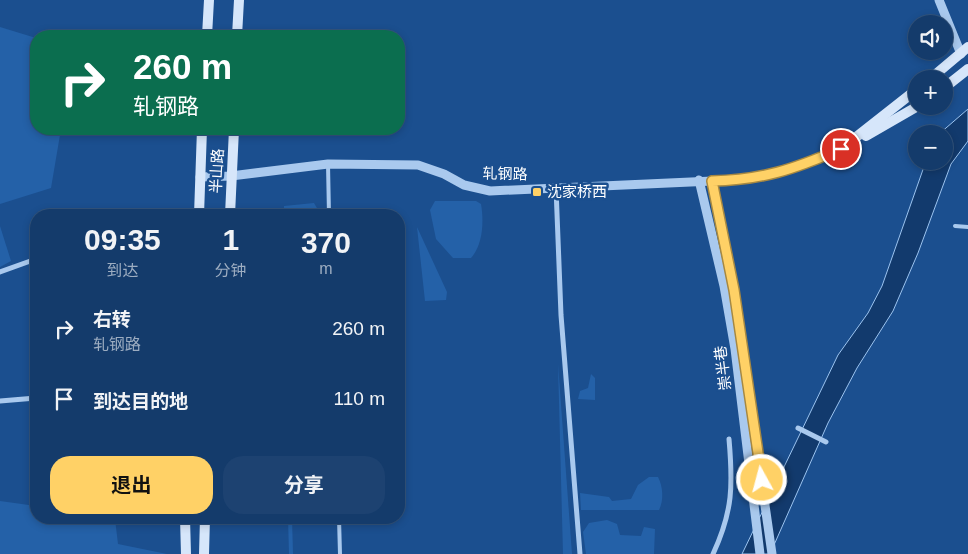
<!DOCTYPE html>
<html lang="zh">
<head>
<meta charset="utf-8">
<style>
  body { margin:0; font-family:Helvetica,"Noto Sans SC",sans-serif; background:#1d4271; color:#f1f3f6; height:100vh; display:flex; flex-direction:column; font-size:19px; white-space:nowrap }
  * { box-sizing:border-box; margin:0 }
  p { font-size:16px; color:#9dadc1 }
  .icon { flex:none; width:28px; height:28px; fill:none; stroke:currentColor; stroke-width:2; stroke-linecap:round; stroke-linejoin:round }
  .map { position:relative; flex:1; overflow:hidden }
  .side { position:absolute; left:30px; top:209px; width:375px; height:315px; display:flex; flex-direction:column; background:#143b6b; border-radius:20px; box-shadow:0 2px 8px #0003,0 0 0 1px #33557e }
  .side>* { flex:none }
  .hud { position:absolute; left:30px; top:30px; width:375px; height:105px; border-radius:20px; box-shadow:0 2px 8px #0003,0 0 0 1px #33557e; background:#0b6e4f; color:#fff; overflow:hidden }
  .controls { position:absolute; left:908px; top:15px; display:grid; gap:10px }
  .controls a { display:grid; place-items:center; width:45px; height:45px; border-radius:50%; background:#143b6b; box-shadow:0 2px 8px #0003,0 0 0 1px #33557e; font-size:25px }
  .pin { position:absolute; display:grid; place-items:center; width:42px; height:42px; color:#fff; margin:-21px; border:2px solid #fff; border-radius:50%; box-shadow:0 1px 5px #0007 }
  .me { position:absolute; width:55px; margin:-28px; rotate:353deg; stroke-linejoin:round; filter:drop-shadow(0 0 4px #0008) }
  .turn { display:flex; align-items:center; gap:18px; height:105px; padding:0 20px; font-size:22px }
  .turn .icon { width:65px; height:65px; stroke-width:2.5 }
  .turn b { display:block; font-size:35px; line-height:42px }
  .eta { display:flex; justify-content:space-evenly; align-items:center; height:85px; text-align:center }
  .eta b { font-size:30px; font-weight:700; line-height:35px }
  .action { display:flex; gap:10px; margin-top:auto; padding:10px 20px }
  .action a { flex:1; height:58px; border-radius:20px; background:#ffd166; color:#111; font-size:20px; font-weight:700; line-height:58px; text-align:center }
  .action a+a { background:#1d4271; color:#f1f3f6 }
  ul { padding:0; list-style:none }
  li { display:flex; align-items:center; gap:15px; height:70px; padding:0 20px }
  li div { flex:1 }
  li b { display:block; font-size:19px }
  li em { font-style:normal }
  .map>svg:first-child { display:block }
  .green { fill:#2461a8 }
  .water { fill:#123a6d; stroke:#9cc4f0 }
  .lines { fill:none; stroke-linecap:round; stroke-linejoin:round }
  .service { stroke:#a9c9ee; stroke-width:4 }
  .minor { stroke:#a9c9ee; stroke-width:5 }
  .tertiary { stroke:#a9c9ee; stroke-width:9 }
  .secondary { stroke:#d6e6fa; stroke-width:10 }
  .route-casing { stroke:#a68842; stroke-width:12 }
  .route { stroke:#ffd166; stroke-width:9 }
  .poi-dot { fill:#ffd166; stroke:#1b4f8f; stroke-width:2 }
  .labels { text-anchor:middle; stroke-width:5; stroke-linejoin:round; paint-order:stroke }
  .street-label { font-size:15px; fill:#fff; stroke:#1b4f8f }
  .poi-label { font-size:15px; fill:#fff; stroke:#1b4f8f; text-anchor:start }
</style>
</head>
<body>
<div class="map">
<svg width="968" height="554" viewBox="0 0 968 554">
  <rect width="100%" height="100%" fill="#1b4f8f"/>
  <!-- green -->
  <g class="green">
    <path d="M0 27 36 38V129H61L51 188 0 204Z"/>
    <path d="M435 201H476L481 204C484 221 483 245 471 258H453L436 239 430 210Z"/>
    <path d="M314 203 321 215H284V206Z"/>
    <path d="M0 226 11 261 0 267Z"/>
    <path d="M417 227 447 292 446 300 425 301Z"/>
    <path d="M558 364 572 554H563Z"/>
    <path d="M591 374 595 378V400L578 399 580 391 588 388Z"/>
    <path d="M649 477H658C663 486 664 501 659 510H581L580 493 609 497 612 501 631 499 638 485Z"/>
    <path d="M0 501 36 506V518L115 519 118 544 167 554H0Z"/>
    <path d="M288 518H292L293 554H289Z"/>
    <path d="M607 520 617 524 620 535 641 536 644 527 655 529 654 554H586L583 532 589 523Z"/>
  </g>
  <!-- water -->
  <path class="water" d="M968 109V141L951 164 918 253 893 311 857 368 828 423 770 554H742L838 355 868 313 882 286 926 161H944V134H939Z"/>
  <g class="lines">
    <!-- service -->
    <g class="service">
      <path d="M328 164 329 215"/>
      <path d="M955 226 968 227"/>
      <path d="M339 518 340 554"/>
    </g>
    <!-- minor -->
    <g class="minor">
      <path d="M556 188 561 315 580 554"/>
      <path d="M0 272 36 259"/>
      <path d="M0 401 36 398"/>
      <path d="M798 428 826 442"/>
      <path d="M713 554C733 511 733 485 729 439"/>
    </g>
    <!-- tertiary -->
    <g class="tertiary">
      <path d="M939 0 961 54"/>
      <path d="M200 177 231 176 328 164 418 165 444 174 464 185 490 191 735 180C772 178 806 164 841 149"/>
      <path d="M699 180 724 286 735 349 760 554"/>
      <path d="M712 181 734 290 772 554"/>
    </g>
    <!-- secondary -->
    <g class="secondary">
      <path d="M207 36 209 0"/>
      <path d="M237 36 239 0"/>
      <path d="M930 79 968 47"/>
      <path d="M944 88 968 69"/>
      <path d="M866 136 918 106"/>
      <path d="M841 149 916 90"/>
      <path d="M199 215 202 129"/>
      <path d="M230 215 234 129"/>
      <path d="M185 518 186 554"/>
      <path d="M204 554 205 518"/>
    </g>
  </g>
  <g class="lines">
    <!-- route casing -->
    <g class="route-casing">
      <path id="route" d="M762 480 734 290 712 181C763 180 794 169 841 149"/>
    </g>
    <!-- route -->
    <use href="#route" class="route"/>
  </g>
  <!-- markers -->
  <rect class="poi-dot" x="532" y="187" width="10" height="10" rx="2.5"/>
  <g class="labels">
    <!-- street labels -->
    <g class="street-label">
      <text transform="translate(217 171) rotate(-87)" y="5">半山路</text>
      <text transform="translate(505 174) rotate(1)" y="5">轧钢路</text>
      <text transform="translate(723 368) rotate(-97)" y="5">崇半巷</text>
    </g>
    <!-- poi labels -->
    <g class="poi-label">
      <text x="547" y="197">沈家桥西</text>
    </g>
  </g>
</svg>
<div class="controls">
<a><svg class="icon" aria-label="sound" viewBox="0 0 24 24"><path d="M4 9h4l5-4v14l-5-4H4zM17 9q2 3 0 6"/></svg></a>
<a>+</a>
<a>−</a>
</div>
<div class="pin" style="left:841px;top:149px;background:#d93025"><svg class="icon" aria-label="arrive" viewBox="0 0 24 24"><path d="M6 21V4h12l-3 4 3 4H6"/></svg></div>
<svg class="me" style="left:762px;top:480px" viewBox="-20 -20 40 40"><circle r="17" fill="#ffd166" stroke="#fff" stroke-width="3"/><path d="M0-11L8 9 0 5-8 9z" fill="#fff"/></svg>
<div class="hud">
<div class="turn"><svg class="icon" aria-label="right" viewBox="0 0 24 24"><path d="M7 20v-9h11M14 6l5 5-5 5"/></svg><div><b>260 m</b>轧钢路</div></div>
</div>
<section class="side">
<div class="eta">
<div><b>09:35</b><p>到达</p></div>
<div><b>1</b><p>分钟</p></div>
<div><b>370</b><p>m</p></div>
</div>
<ul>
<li><svg class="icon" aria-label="right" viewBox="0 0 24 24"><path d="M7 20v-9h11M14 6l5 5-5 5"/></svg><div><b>右转</b><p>轧钢路</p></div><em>260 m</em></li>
<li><svg class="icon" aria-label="arrive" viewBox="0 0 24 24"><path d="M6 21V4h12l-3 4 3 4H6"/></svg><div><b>到达目的地</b></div><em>110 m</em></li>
</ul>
<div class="action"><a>退出</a><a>分享</a></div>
</section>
</div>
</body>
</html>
